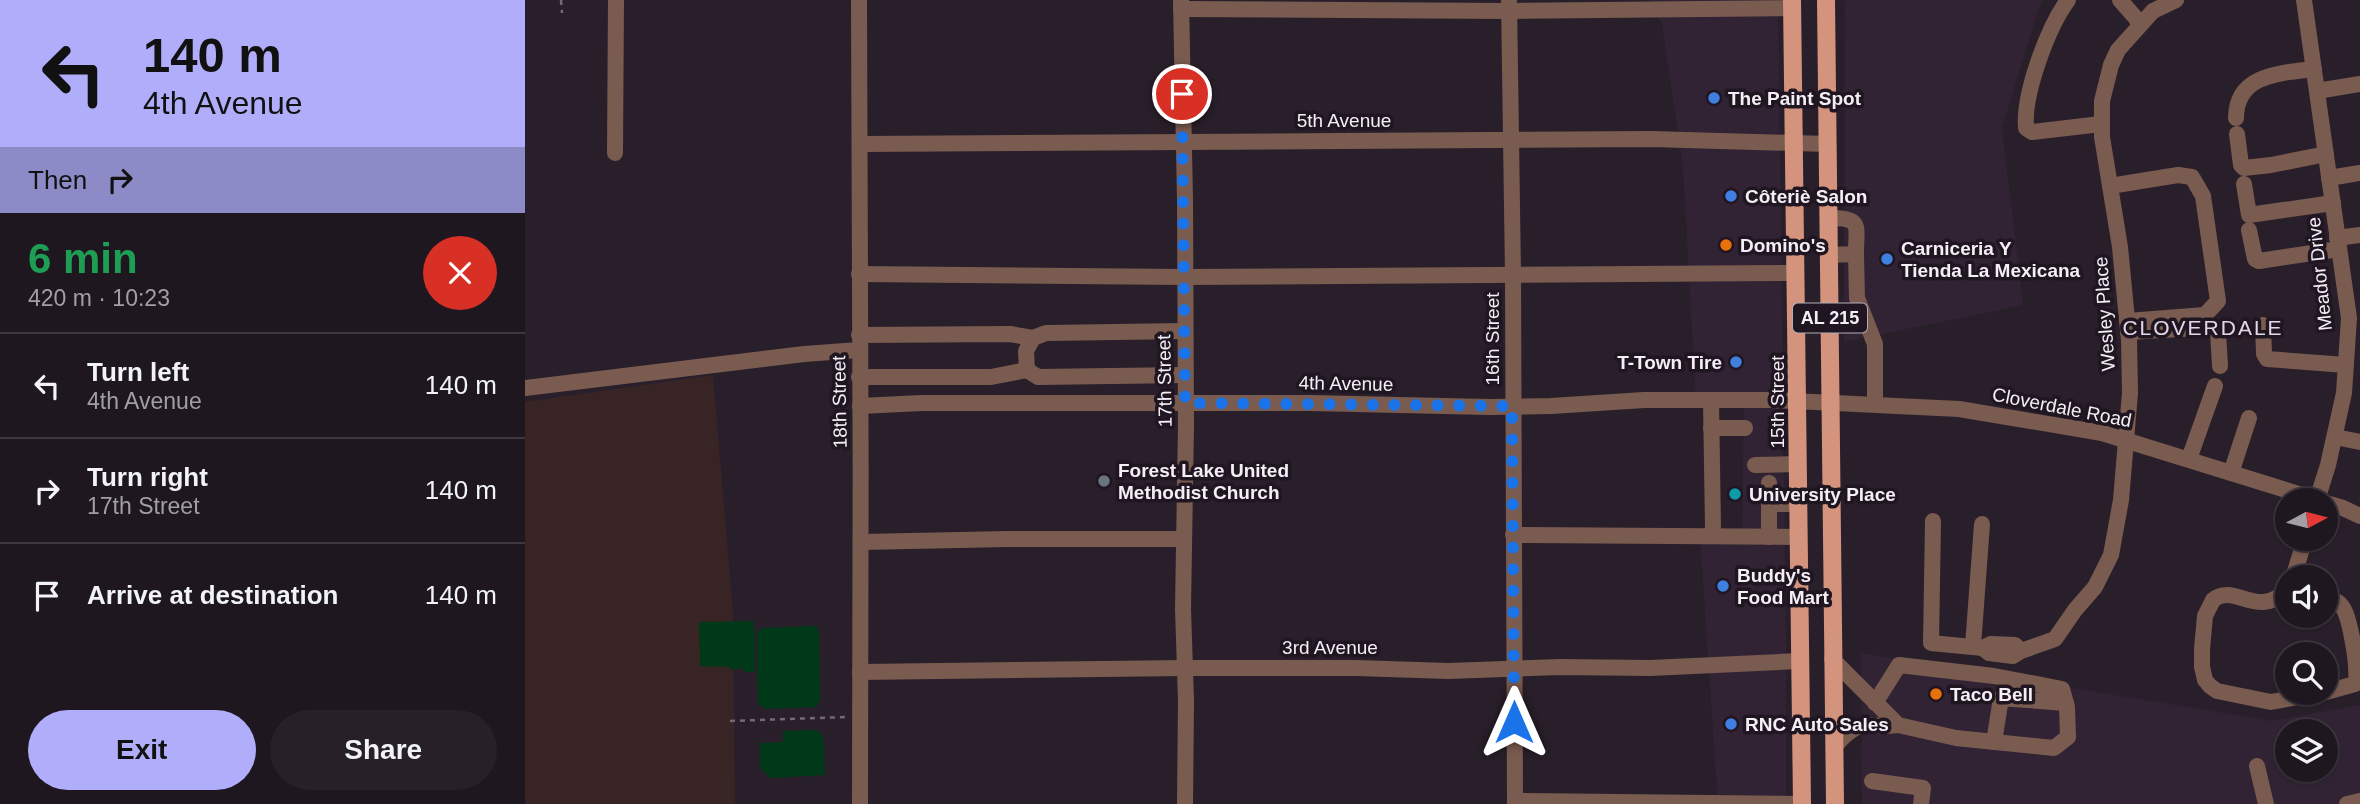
<!DOCTYPE html>
<html lang="en">
<head>
<meta charset="utf-8">
<style>
  body { margin:0; font-family:Helvetica,sans-serif; background:#272029; color:#f1f3f6; height:100vh; display:flex; flex-direction:column; font-size:26px; white-space:nowrap }
  * { box-sizing:border-box; margin:0 }
  p { font-size:23px; color:#a19fa5 }
  .icon { flex:none; width:38px; height:38px; fill:none; stroke:currentColor; stroke-width:2; stroke-linecap:round; stroke-linejoin:round }
  .map { position:relative; flex:1; overflow:hidden }
  .panel { display:flex; flex-direction:column; background:#1f1720; width:525px }
  .panel>* { flex:none }
  .banner { background:#b0aefa; color:#111; overflow:hidden }
  .needle { width:46px; rotate:83deg }
  .fabs { position:absolute; left:1750px; top:488px; display:grid; gap:14px }
  .fabs a { display:grid; place-items:center; width:63px; height:63px; border-radius:50%; background:#1f1720; box-shadow:0 2px 5px #0004,0 0 0 2px #3c363e; font-size:35px }
  .pin { position:absolute; display:grid; place-items:center; width:60px; height:60px; color:#fff; margin:-30px; border:4px solid #fff; border-radius:50%; box-shadow:0 2px 7px #0007 }
  .me { position:absolute; width:77px; margin:-38px; rotate:0deg; stroke-linejoin:round; filter:drop-shadow(0 0 5px #0008) }
  .turn { display:flex; align-items:center; gap:24px; height:147px; padding:0 28px; font-size:32px }
  .turn .icon { width:91px; height:91px; stroke-width:2.5 }
  .turn b { display:block; font-size:49px; line-height:60px }
  .then { display:flex; align-items:center; height:66px; padding:0 28px; background:#0003; gap:14px; font-size:26px }
  .round { display:grid; place-items:center; flex:none; width:74px; height:74px; border-radius:37px; background:#272029 }
  .summary { display:flex; align-items:center; justify-content:space-between; height:119px; padding:0 28px }
  h1 { font-size:42px; font-weight:700; line-height:52px; color:#1e9e55 }
  .cta { display:flex; gap:14px; margin-top:auto; padding:14px 28px }
  .cta a { flex:1; height:80px; border-radius:42px; background:#b0aefa; color:#111; font-size:28px; font-weight:700; line-height:80px; text-align:center }
  .cta a+a { background:#272029; color:#f1f3f6 }
  ul { padding:0; list-style:none }
  li { display:flex; align-items:center; gap:21px; height:105px; padding:0 28px; border-top:2px solid #3c363e }
  li div { flex:1 }
  li b { display:block; font-size:26px }
  li em { font-style:normal }
  main { display:flex; flex:1; min-height:0 }
  .map>svg:first-child { display:block }
  .built { fill:#312334; fill-rule:evenodd }
  .education { fill:#382425 }
  .green { fill:#003919 }
  .lines { fill:none; stroke-linecap:round; stroke-linejoin:round }
  .path { stroke:#736a74; stroke-width:2.5; stroke-dasharray:5 5; stroke-linecap:butt }
  .minor { stroke:#7a5b50; stroke-width:16 }
  .major { stroke:#d3937c; stroke-width:18 }
  .route { stroke:#1a73e8; stroke-width:12; stroke-dasharray:0 21.6 }
  .shop-dot { fill:#3f7fe0; stroke:#1f1621; stroke-width:2.5 }
  .food-dot { fill:#e8710a; stroke:#1f1621; stroke-width:2.5 }
  .worship-dot { fill:#6b7280; stroke:#1f1621; stroke-width:2.5 }
  .culture-dot { fill:#0f9aa8; stroke:#1f1621; stroke-width:2.5 }
  .labels { text-anchor:middle; stroke-width:7; stroke-linejoin:round; paint-order:stroke }
  .shield { fill:#1f1621; stroke:#b5adb6; stroke-width:2 }
  .shield-label { font-size:18px; font-weight:bold; fill:#f5eef6 }
  .poi-label { font-size:19px; font-weight:bold; fill:#f5eef6; stroke:#1f1621; text-anchor:start }
  .street-label { font-size:19px; fill:#f5eef6; stroke:#1f1621 }
  .neighbourhood-label { font-size:21px; letter-spacing:2px; fill:#e3d6e6; stroke:#1f1621 }
</style>
</head>
<body>
<main>
<section class="panel">
<div class="banner">
<div class="turn"><svg class="icon" aria-label="left" viewBox="0 0 24 24"><path d="M17 20v-9H6M10 6l-5 5 5 5"/></svg><div><b>140 m</b>4th Avenue</div></div>
<div class="then">Then<svg class="icon" aria-label="right" viewBox="0 0 24 24"><path d="M7 20v-9h11M14 6l5 5-5 5"/></svg></div>
</div>
<div class="summary"><div><h1>6 min</h1><p>420 m · 10:23</p></div><a class="round" style="background:#d93025;color:#fff"><svg class="icon" aria-label="close" viewBox="0 0 24 24"><path d="M6 6l12 12M18 6L6 18"/></svg></a></div>
<ul>
<li><svg class="icon" aria-label="left" viewBox="0 0 24 24"><path d="M17 20v-9H6M10 6l-5 5 5 5"/></svg><div><b>Turn left</b><p>4th Avenue</p></div><em>140 m</em></li>
<li><svg class="icon" aria-label="right" viewBox="0 0 24 24"><path d="M7 20v-9h11M14 6l5 5-5 5"/></svg><div><b>Turn right</b><p>17th Street</p></div><em>140 m</em></li>
<li><svg class="icon" aria-label="arrive" viewBox="0 0 24 24"><path d="M6 21V4h12l-3 4 3 4H6"/></svg><div><b>Arrive at destination</b></div><em>140 m</em></li>
</ul>
<div class="cta"><a>Exit</a><a>Share</a></div>
</section>
<div class="map">
<svg width="1835" height="804" viewBox="0 0 1835 804">
  <rect width="100%" height="100%" fill="#291f2a"/>
  <!-- built -->
  <g class="built">
    <path d="M1124 0H1253L1261 641V804H1193L1175 536H1217L1219 401 1171 400 1158 166 1137 24Z"/>
    <path d="M1320 0H1518L1515 4 1477 128 1498 305 1319 342Z"/>
    <path d="M1336 653 1746 721 1835 705V804H1337ZM1762 732H1801V770H1762Z"/>
  </g>
  <!-- education -->
  <path class="education" d="M188 375 208 614 210 804H0V402Z"/>
  <!-- green -->
  <g class="green">
    <path d="M229 621 230 672H220L217 668 205 670V667L175 666 174 622Z"/>
    <path d="M291 626 294 632 295 700 291 707 240 709 233 704 232 634 236 628Z"/>
    <path d="M292 730 298 736 300 775 245 778 235 768V743L258 742V731Z"/>
  </g>
  <g class="lines">
    <!-- path -->
    <g class="path">
      <path d="M36 0 37 13"/>
      <path d="M205 721 321 717"/>
    </g>
    <!-- minor -->
    <g class="minor">
      <path d="M334 0C336 268 336 536 335 804"/>
      <path d="M656 0 660 199 661 425 658 609 661 701 660 804"/>
      <path d="M984 0 988 275 990 804"/>
      <path d="M1543 0C1523 27 1498 94 1501 128L1507 132 1576 124"/>
      <path d="M1595 0 1615 23"/>
      <path d="M1779 0 1824 318 1819 393 1803 465 1792 500"/>
      <path d="M656 9 984 11 1267 8"/>
      <path d="M1792 91 1835 84"/>
      <path d="M1711 118C1711 74 1756 73 1789 69"/>
      <path d="M1712 134 1716 165 1719 168 1746 165 1801 154"/>
      <path d="M336 144 1127 139 1303 144"/>
      <path d="M90 153 91 0"/>
      <path d="M1804 178 1835 173"/>
      <path d="M1719 184 1724 215 1808 203"/>
      <path d="M1585 186 1653 175 1667 177 1678 196 1693 301 1680 315 1602 321"/>
      <path d="M1304 218C1338 218 1331 225 1331 254L1304 255"/>
      <path d="M1724 230 1730 259 1734 261 1814 249"/>
      <path d="M1812 238 1835 235"/>
      <path d="M1331 254 1332 298 1350 344V404"/>
      <path d="M334 274 659 277 1271 273"/>
      <path d="M1738 325 1739 354 1742 359 1821 365"/>
      <path d="M659 331 521 333 508 338 501 351 502 370 513 377 660 375"/>
      <path d="M1603 332 1689 327 1693 332 1695 366"/>
      <path d="M334 335 485 334 508 338"/>
      <path d="M334 377H466L502 370"/>
      <path d="M0 388 279 354 334 350"/>
      <path d="M1186 400 1188 528"/>
      <path d="M335 406 397 403H785L964 407 1026 406 1119 400H1247L1434 409 1577 433 1793 500"/>
      <path d="M1186 428H1220"/>
      <path d="M1810 437 1835 442"/>
      <path d="M1664 459 1690 386"/>
      <path d="M1230 465 1273 464"/>
      <path d="M1706 473 1724 418"/>
      <path d="M1244 483V537"/>
      <path d="M1801 503 1818 508 1835 516"/>
      <path d="M1244 504H1274"/>
      <path d="M1408 521 1406 643 1458 648"/>
      <path d="M988 535 1274 537"/>
      <path d="M336 542 483 539H659"/>
      <path d="M1768 578 1780 539"/>
      <path d="M1762 589C1733 621 1710 582 1688 600L1680 616 1677 649V667L1680 680 1685 686 1692 691 1746 702 1794 693"/>
      <path d="M1801 596C1807 599 1815 602 1818 608 1825 618 1835 674 1830 684L1801 692"/>
      <path d="M1448 646 1457 524"/>
      <path d="M1496 651 1490 645 1466 644 1458 648 1464 653 1488 656 1496 651 1530 639 1550 610 1570 587 1586 555 1596 500 1605 393 1604 340 1595 247 1577 137V101L1586 65 1593 50 1628 11 1651 0"/>
      <path d="M1307 659 1373 725 1431 738 1529 748 1543 737 1542 707 1537 689 1469 676 1374 665 1350 703"/>
      <path d="M335 672 660 668H831L923 671 1035 667 1125 668 1274 661"/>
      <path d="M1469 742 1476 698 1541 703"/>
      <path d="M1309 747C1336 716 1337 729 1373 725"/>
      <path d="M1732 766 1741 804"/>
      <path d="M1347 781 1398 788 1396 804"/>
      <path d="M990 801 1275 804"/>
      <path d="M1822 804 1835 801"/>
    </g>
    <!-- major -->
    <g class="major">
      <path d="M1267 0 1277 804"/>
      <path d="M1301 0 1310 804"/>
    </g>
  </g>
  <g class="lines">
    <!-- route -->
    <path class="route" d="M657 94 660 403 987 406 989 722"/>
  </g>
  <!-- markers -->
  <g class="shop-dot">
    <circle cx="1189" cy="98" r="7"/>
    <circle cx="1206" cy="196" r="7"/>
    <circle cx="1362" cy="259" r="7"/>
    <circle cx="1211" cy="362" r="7"/>
    <circle cx="1198" cy="586" r="7"/>
    <circle cx="1206" cy="724" r="7"/>
  </g>
  <g class="food-dot">
    <circle cx="1201" cy="245" r="7"/>
    <circle cx="1411" cy="694" r="7"/>
  </g>
  <circle class="worship-dot" cx="579" cy="481" r="7"/>
  <circle class="culture-dot" cx="1210" cy="494" r="7"/>
  <g class="labels">
    <!-- shield labels -->
    <rect class="shield" x="1268" y="303.5" width="74" height="29" rx="5"/>
    <g class="shield-label">
      <text x="1305" y="324">AL 215</text>
    </g>
    <!-- poi labels -->
    <g class="poi-label">
      <text x="1203" y="105">The Paint Spot</text>
      <text x="1220" y="203">Côteriè Salon</text>
      <text x="1215" y="252">Domino's</text>
      <text x="1376" y="255">Carniceria Y<tspan x="1376" dy="22">Tienda La Mexicana</tspan></text>
      <text x="1197" y="369" text-anchor="end">T-Town Tire</text>
      <text x="593" y="477">Forest Lake United<tspan x="593" dy="22">Methodist Church</tspan></text>
      <text x="1224" y="501">University Place</text>
      <text x="1212" y="582">Buddy's<tspan x="1212" dy="22">Food Mart</tspan></text>
      <text x="1425" y="701">Taco Bell</text>
      <text x="1220" y="731">RNC Auto Sales</text>
    </g>
    <!-- street labels -->
    <g class="street-label">
      <text x="819" y="127">5th Avenue</text>
      <text transform="translate(1794 274) rotate(-96)" y="7">Meador Drive</text>
      <text transform="translate(1579 314) rotate(-94)" y="7">Wesley Place</text>
      <text transform="translate(967 339) rotate(-90)" y="7">16th Street</text>
      <text transform="translate(639 381) rotate(-91)" y="7">17th Street</text>
      <text transform="translate(821 383) rotate(1)" y="7">4th Avenue</text>
      <text transform="translate(314 402) rotate(-91)" y="7">18th Street</text>
      <text transform="translate(1252 402) rotate(-90)" y="7">15th Street</text>
      <text transform="translate(1537 407) rotate(11)" y="7">Cloverdale Road</text>
      <text x="805" y="654">3rd Avenue</text>
    </g>
    <!-- neighbourhood labels -->
    <g class="neighbourhood-label">
      <text x="1678" y="335">CLOVERDALE</text>
    </g>
  </g>
</svg>
<div class="fabs">
<a><svg class="needle" viewBox="-14 -14 28 28"><path d="M0-13l5 13h-10z" fill="#e53935"/><path d="M0 13l5-13h-10z" fill="#a19fa5"/></svg></a>
<a><svg class="icon" aria-label="sound" viewBox="0 0 24 24"><path d="M4 9h4l5-4v14l-5-4H4zM17 9q2 3 0 6"/></svg></a>
<a><svg class="icon" aria-label="search" viewBox="0 0 24 24"><circle cx="10" cy="10" r="6"/><path d="M15 15l6 6"/></svg></a>
<a><svg class="icon" aria-label="layers" viewBox="0 0 24 24"><path d="M12 4l9 5-9 5-9-5zM3 14l9 5 9-5"/></svg></a>
</div>
<div class="pin" style="left:657px;top:94px;background:#d93025"><svg class="icon" aria-label="arrive" viewBox="0 0 24 24"><path d="M6 21V4h12l-3 4 3 4H6"/></svg></div>
<svg class="me" style="left:989px;top:722px" viewBox="-20 -20 40 40"><path d="M0-17L14 15 0 8-14 15z" fill="#1a73e8" stroke="#fff" stroke-width="4"/></svg>
</div>
</main>
</body>
</html>
